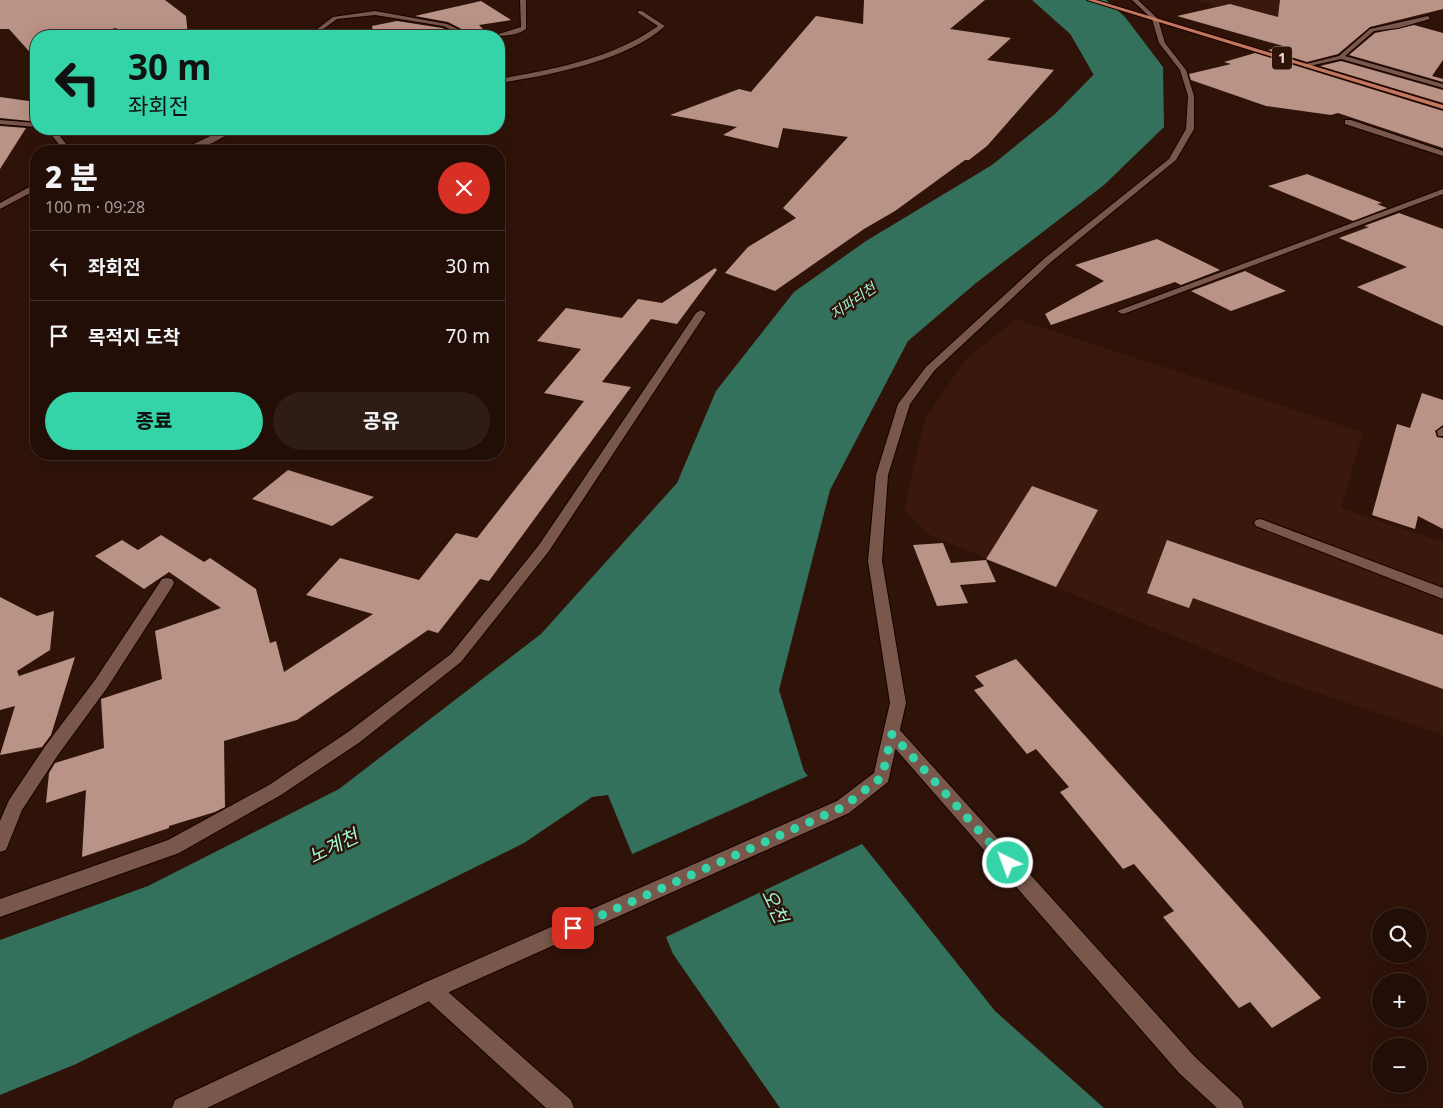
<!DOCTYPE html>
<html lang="ko">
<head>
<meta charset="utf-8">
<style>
  body { margin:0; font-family:"Noto Sans","Noto Sans KR",sans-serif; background:#2f1c15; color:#f1f3f6; height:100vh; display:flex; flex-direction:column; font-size:19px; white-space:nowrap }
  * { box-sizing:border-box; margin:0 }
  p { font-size:16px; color:#a39c9b }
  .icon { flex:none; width:28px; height:28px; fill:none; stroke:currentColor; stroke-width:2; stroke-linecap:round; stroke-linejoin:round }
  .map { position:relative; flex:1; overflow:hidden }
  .sheet { position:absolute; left:30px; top:145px; width:475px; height:315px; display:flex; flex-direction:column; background:#230e07; border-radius:20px; box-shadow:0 5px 20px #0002,0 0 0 1px #402e28 }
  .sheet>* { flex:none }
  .guide { position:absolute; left:30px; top:30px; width:475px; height:105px; border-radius:20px; box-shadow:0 5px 20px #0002,0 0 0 1px #402e28; background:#34d4a8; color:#111; overflow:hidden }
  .tools { position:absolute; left:1372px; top:908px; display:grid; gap:10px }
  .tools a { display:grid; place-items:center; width:55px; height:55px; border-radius:50%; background:#230e07; box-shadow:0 5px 20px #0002,0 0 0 1px #402e28; font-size:25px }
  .pin { position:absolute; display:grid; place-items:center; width:42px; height:42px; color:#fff; margin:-21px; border-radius:10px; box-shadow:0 2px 8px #0006 }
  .me { position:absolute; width:55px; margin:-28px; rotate:318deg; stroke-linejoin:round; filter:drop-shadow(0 0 4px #0008) }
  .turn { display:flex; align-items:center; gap:18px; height:105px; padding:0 15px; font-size:22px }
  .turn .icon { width:65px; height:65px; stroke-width:2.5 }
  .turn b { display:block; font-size:35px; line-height:42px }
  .round { display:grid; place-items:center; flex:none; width:52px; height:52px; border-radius:26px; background:#2f1c15 }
  .summary { display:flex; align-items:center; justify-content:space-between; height:85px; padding:0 15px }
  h1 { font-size:30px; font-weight:800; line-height:38px }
  .button { display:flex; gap:10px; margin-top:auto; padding:10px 15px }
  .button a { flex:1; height:58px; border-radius:30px; background:#34d4a8; color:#111; font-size:20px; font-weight:800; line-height:58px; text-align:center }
  .button a+a { background:#2f1c15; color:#f1f3f6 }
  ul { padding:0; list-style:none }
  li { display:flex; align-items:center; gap:15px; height:70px; padding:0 15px; border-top:1px solid #402e28 }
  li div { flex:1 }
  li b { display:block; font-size:19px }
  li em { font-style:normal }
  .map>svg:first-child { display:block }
  .built { fill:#3b180c }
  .water { fill:#34715d }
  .pier { fill:#2f1309 }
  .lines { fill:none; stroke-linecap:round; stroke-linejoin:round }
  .river { fill:#34715d; fill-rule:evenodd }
  .building { fill:#b99386 }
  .service-casing { stroke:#160100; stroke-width:2 }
  .minor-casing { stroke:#160100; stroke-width:2 }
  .tertiary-casing { stroke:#160100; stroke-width:2 }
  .primary-casing { stroke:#160100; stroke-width:2 }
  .service { fill:#79574b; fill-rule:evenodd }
  .minor { fill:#79574b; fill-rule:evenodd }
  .tertiary { fill:#79574b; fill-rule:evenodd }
  .primary { fill:#c3775d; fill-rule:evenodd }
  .route { stroke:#34d4a8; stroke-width:9; stroke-dasharray:0 16.2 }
  .labels { text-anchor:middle; stroke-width:5; stroke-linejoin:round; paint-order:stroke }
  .shield { fill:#2f1309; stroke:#b59e96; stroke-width:1 }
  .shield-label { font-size:14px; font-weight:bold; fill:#eed9d2 }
  .far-water-label { font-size:14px; font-style:italic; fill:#9cf9d8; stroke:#2f1309 }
  .near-water-label { font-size:19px; font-style:italic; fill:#9cf9d8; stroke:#2f1309 }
</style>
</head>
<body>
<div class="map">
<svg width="1443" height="1108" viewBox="0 0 1443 1108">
  <rect width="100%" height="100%" fill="#2f1309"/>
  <!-- built -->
  <g class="built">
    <path d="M1195 0H1401L1296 31Z"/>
    <path d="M1016 319 1363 432 1341 508 1443 542V735L1282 681 930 535 904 509 925 419 966 359Z"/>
  </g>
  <!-- water -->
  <path class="water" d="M1032 0H1106L1125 17 1163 67 1164 127 1104 185 976 283 908 341 830 490 779 690 804 771 995 1011 1104 1108H780L673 954 608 795 592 797 524 843 76 1064 0 1095V940L148 886 339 789 541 634 677 483 716 391 794 292 866 241 992 165 1055 114 1104 64Z"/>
  <!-- pier -->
  <path class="pier" d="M810 775 864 843 664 938 630 855Z"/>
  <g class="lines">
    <!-- river -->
    <path class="river" d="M1043 0H1066L1086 22 1121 77 1107 123 1094 141 1084 144 1074 141 1069 135 1079 122 1095 77 1068 30Z"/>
  </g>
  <!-- building -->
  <g class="building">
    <path d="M0 0H165L186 16 188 36H127L116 28 90 34 81 31 36 36V59L9 29H0Z"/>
    <path d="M864 0H985L950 29 1011 38 987 60 1054 70 987 146 969 160H965L895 211 864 229 775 291 725 273 748 247 796 218 783 208 848 137 783 128 778 148 723 135 737 127 670 115 739 89 751 92 816 16 863 24Z"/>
    <path d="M1280 0H1443V9L1370 27 1338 54 1307 62 1268 50 1283 46 1177 16 1230 4 1278 17Z"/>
    <path d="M481 1 511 20 479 25 490 36H475L448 22 415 16Z"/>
    <path d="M397 21 442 28 462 36H374L372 26Z"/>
    <path d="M1414 25 1443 33V60L1432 76 1443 79V82L1349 55 1375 33Z"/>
    <path d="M1255 53 1443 111V148L1338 113 1331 115 1266 106 1191 80 1189 74 1231 64 1224 62Z"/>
    <path d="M1341 61 1443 90V103L1320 66Z"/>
    <path d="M0 97 36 102V111L30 121 0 118Z"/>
    <path d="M0 126 26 128 0 169Z"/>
    <path d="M1307 174 1382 203 1377 204 1387 208 1353 221 1268 186Z"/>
    <path d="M1399 213 1443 229V326L1357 287 1407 267 1339 238 1369 227 1364 226Z"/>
    <path d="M1157 239 1220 270 1181 285 1175 282 1051 325 1045 314 1104 281 1075 265Z"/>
    <path d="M715 268 717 270 677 324 651 319 602 382 631 387 489 581 480 579 438 633 428 630 297 720 224 741 225 807 215 812 169 826V828L82 857 86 790 46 803 49 773 55 763 104 748 101 699 162 679 155 631 221 608 169 572 144 589 95 556 122 540 138 550 161 535 204 562 210 558 256 589 270 643 276 641 284 672 373 614 306 595 340 558 419 580 456 533 477 538 584 401 544 393 581 349 537 341 566 308 622 318 638 299 662 303Z"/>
    <path d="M1245 271 1286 291 1231 311 1191 291Z"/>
    <path d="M1422 393 1443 400V425L1435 431 1437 437 1443 438V529L1418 516 1415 529 1372 515 1397 424 1410 428Z"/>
    <path d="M288 470 374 497 332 526 252 499Z"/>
    <path d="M1032 486 1098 510 1056 587 986 559Z"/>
    <path d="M1167 540 1443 635V689L1193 598 1189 608 1147 593Z"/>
    <path d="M943 543 951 563 986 560 996 582 960 585 968 603 937 606 913 545Z"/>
    <path d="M0 597 37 616 54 611 50 650 17 671 19 676 75 657 51 735 42 747 0 755 15 706 0 710Z"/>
    <path d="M1016 659 1321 998 1272 1028 1250 1002 1239 1008 1163 917 1174 911 1134 864 1123 869 1060 792 1069 787 1036 749 1027 754 974 690 984 686 975 676Z"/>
  </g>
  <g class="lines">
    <!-- service casing -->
    <g class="service-casing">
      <g id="service">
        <path d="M1345 120H1351L1443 151V156L1345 124Z"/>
        <path d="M1443 189V194L1126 313 1122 314 1117 311Z"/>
      </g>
    </g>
    <!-- minor casing -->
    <g class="minor-casing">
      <g id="minor">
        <path d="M520 0H526V29C517 36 502 36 492 36L521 27Z"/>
        <path d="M1132 0H1138L1157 18V20H1153Z"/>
        <path d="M375 11 447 24 473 36H466L443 26 375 15 337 19 314 36H308L333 17Z"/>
        <path d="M638 11H642L665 26C629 60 547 76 499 83V79C554 69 612 59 658 26L638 13Z"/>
        <path d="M1428 16 1430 19 1398 28 1374 31 1345 56 1443 84V88L1341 59 1305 67 1302 65 1339 56 1370 29Z"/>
        <path d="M0 120 36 123V127L0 124Z"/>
        <path d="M47 129H54L72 151H64Z"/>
        <path d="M225 129H234C220 141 197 152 179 151Z"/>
        <path d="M33 185H36V190L0 209V203Z"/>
        <path d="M701 310 706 313 549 551 461 662 360 742 281 795 179 853 0 917V899L168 840 269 785 348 732 451 654 539 545 696 313Z"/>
        <path d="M1443 427V436H1438L1437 431Z"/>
        <path d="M1261 519 1443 588V599L1256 526 1254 523 1256 520Z"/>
        <path d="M167 578 172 579 174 583 172 587 107 688 58 755 22 810 6 850 0 852V821L9 800 46 745 95 680 162 579Z"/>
        <path d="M892 726 898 728 1195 1057 1241 1100 1244 1108H1217L1179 1073 886 738 884 733 886 728Z"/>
        <path d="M431 980 438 983 571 1100 574 1108H546L424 997 421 990 424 983Z"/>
      </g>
    </g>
    <!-- tertiary casing -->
    <g class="tertiary-casing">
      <path id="tertiary" d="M1155 17 1158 19 1165 43 1186 70 1194 96V129L1176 160 1051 262 934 371 910 404 888 475 882 561 906 703 888 782 849 813 438 997 207 1108H172L175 1100 424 983 837 801 874 773 890 703 868 561 876 475 898 404 926 367 1045 258 1169 159 1186 129 1188 96 1180 70 1159 43 1152 19Z"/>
    </g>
    <!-- primary casing -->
    <g class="primary-casing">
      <path id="primary" d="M1087 0H1096L1443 105V109Z"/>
    </g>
    <!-- service -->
    <use href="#service" class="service"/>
    <!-- minor -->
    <use href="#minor" class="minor"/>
    <!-- tertiary -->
    <use href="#tertiary" class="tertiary"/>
    <!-- primary -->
    <use href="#primary" class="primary"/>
  </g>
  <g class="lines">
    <!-- route -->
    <path class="route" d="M573 928 843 807 882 777 892 734 1008 863"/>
  </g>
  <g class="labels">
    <!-- shield labels -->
    <rect class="shield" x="1272" y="46.5" width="20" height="23" rx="4"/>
    <g class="shield-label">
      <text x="1282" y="63">1</text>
    </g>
    <!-- far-water labels -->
    <g class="far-water-label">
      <text transform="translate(853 301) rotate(-35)" y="5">지파리천</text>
    </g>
    <!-- near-water labels -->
    <g class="near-water-label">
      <text transform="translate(333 846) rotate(-26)" y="7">노계천</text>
      <text transform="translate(775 906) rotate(65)" y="7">오천</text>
    </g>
  </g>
</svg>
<div class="tools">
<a><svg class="icon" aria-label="search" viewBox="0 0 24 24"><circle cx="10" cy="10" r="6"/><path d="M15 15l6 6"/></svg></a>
<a>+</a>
<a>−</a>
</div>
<div class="pin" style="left:573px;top:928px;background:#d93025"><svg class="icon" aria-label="arrive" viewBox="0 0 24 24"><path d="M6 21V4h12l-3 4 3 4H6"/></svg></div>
<svg class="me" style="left:1008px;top:863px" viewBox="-20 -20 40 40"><circle r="17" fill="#34d4a8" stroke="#fff" stroke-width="3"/><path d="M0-11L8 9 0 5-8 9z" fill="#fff"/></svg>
<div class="guide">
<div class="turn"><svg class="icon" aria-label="left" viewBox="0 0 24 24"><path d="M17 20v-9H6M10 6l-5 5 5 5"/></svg><div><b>30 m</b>좌회전</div></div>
</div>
<section class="sheet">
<div class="summary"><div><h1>2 분</h1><p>100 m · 09:28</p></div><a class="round" style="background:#d93025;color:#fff"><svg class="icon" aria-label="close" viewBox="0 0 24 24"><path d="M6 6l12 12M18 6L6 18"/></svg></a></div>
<ul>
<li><svg class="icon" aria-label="left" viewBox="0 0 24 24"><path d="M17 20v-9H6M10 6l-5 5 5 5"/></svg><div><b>좌회전</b></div><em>30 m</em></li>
<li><svg class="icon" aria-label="arrive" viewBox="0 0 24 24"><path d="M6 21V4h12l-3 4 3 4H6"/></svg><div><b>목적지 도착</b></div><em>70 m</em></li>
</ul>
<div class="button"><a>종료</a><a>공유</a></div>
</section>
</div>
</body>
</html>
